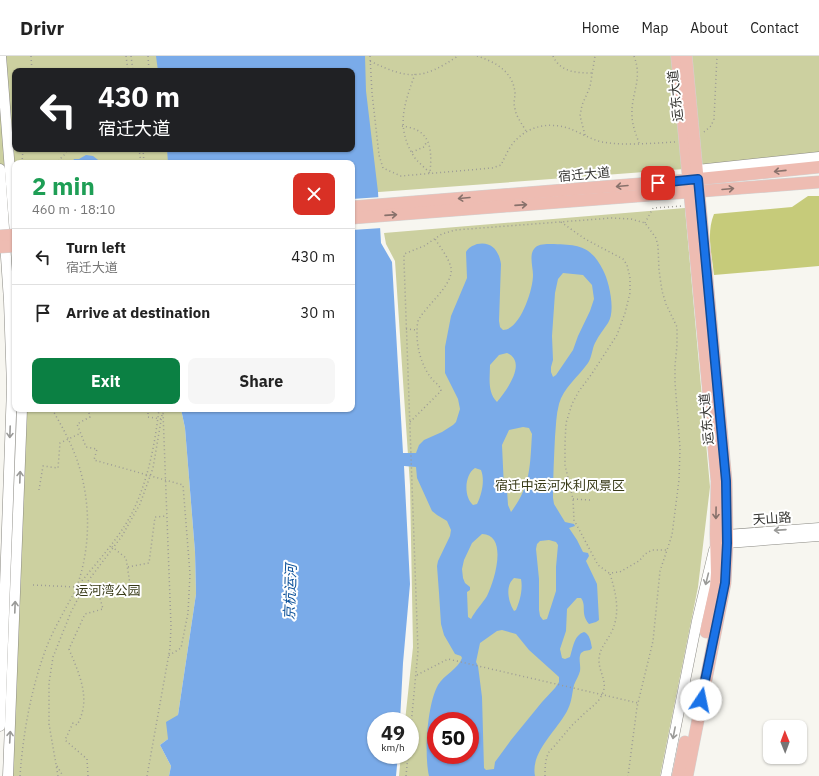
<!DOCTYPE html>
<html lang="en">
<head>
<meta charset="utf-8">
<style>
  body { margin:0; font-family:"IBM Plex Sans","Noto Sans SC",sans-serif; background:#f6f6f6; color:#222; height:100vh; display:flex; flex-direction:column; font-size:15px; white-space:nowrap }
  * { box-sizing:border-box; margin:0 }
  p { font-size:13px; color:#767676 }
  .icon { flex:none; width:22px; height:22px; fill:none; stroke:currentColor; stroke-width:2; stroke-linecap:round; stroke-linejoin:round }
  .map { position:relative; flex:1; overflow:hidden }
  .side { position:absolute; left:12px; top:104px; width:343px; height:252px; display:flex; flex-direction:column; background:#fff; border-radius:8px; box-shadow:0 1px 3px #0004 }
  .side>* { flex:none }
  .top-card { position:absolute; left:12px; top:12px; width:343px; height:84px; border-radius:8px; box-shadow:0 1px 3px #0004; background:#202124; color:#fff; overflow:hidden }
  .needle { width:26px; rotate:359deg }
  .buttons { position:absolute; left:763px; top:664px; display:grid; gap:8px }
  .buttons a { display:grid; place-items:center; width:44px; height:44px; border-radius:8px; background:#fff; box-shadow:0 1px 3px #0004; font-size:20px }
  .speed { position:absolute; left:367px; top:656px; display:flex; gap:8px; font-size:20px; font-weight:700; text-align:center }
  .speed>* { display:grid; place-content:center; width:52px; height:52px; border-radius:50%; background:#fff; box-shadow:0 1px 3px #0004; line-height:1 }
  .speed small { font-size:10px; font-weight:400 }
  .speed .limit { border:6px solid #d22; background:#fff; color:#111 }
  .pin { position:absolute; display:grid; place-items:center; width:34px; height:34px; color:#fff; margin:-17px; border-radius:8px; box-shadow:0 2px 6px #0006 }
  .me { position:absolute; width:44px; margin:-22px; rotate:11deg; stroke-linejoin:round; filter:drop-shadow(0 0 3px #0008) }
  .turn { display:flex; align-items:center; gap:14px; height:84px; padding:0 20px; font-size:18px }
  .turn .icon { width:52px; height:52px; stroke-width:2.5 }
  .turn b { display:block; font-size:28px; line-height:34px }
  .round { display:grid; place-items:center; flex:none; width:42px; height:42px; border-radius:8px; background:#f6f6f6 }
  .overview { display:flex; align-items:center; justify-content:space-between; height:68px; padding:0 20px }
  h1 { font-size:24px; font-weight:700; line-height:30px; color:#1e9e55 }
  .cta { display:flex; gap:8px; margin-top:auto; padding:8px 20px }
  .cta a { flex:1; height:46px; border-radius:8px; background:#0b8043; color:#fff; font-size:16px; font-weight:700; line-height:46px; text-align:center }
  .cta a+a { background:#f6f6f6; color:#222 }
  ul { padding:0; list-style:none }
  li { display:flex; align-items:center; gap:12px; height:56px; padding:0 20px; border-top:1px solid #e0e0e0 }
  li div { flex:1 }
  li b { display:block; font-size:15px }
  li em { font-style:normal }
  header { display:flex; align-items:center; gap:24px; box-sizing:border-box; height:56px; padding:0 20px; background:#fff; border-bottom:1px solid #e0e0e0 }
  header strong { font-size:19px }
  nav { display:flex; gap:22px; margin-inline-start:auto; font-size:14px }
  .map>svg:first-child { display:block }
  .green { fill:#ccd0a0; fill-rule:evenodd }
  .forest { fill:#c6cb7a }
  .water { fill:#7aabe9; fill-rule:evenodd }
  .pier { fill:#f7f6f0 }
  .lines { fill:none; stroke-linecap:round; stroke-linejoin:round }
  .minor-casing { stroke:#8a8983; stroke-width:11 }
  .major-casing { stroke:#d2d2d2; stroke-width:13 }
  .path { stroke:#9c9b96; stroke-width:1.5; stroke-dasharray:1 3; stroke-linecap:butt }
  .minor { stroke:#fff; stroke-width:10 }
  .major { stroke:#eebcb2; stroke-width:12 }
  .major-bridge-casing { stroke:#d2d2d2; stroke-width:13; stroke-linecap:butt }
  .major-bridge { stroke:#eebcb2; stroke-width:12 }
  .oneway { stroke:#88716b }
  .oneway2 { stroke:#9a9a98 }
  .route-casing { stroke:#114b97; stroke-width:10 }
  .route { stroke:#1a73e8; stroke-width:7 }
  .labels { text-anchor:middle; stroke-width:4; stroke-linejoin:round; paint-order:stroke }
  .street-label { font-size:13px; fill:#343431; stroke:#fff }
  .park-label { font-size:13px; fill:#383a17; stroke:#fff }
  .water-label { font-size:14px; font-style:italic; fill:#0c519a; stroke:#fff }
</style>
</head>
<body>
<header>
<strong>Drivr</strong>
<nav><a>Home</a><a>Map</a><a>About</a><a>Contact</a></nav>
</header>
<div class="map">
<svg width="819" height="720" viewBox="0 0 819 720">
  <rect width="100%" height="100%" fill="#f7f6f0"/>
  <!-- green -->
  <g class="green">
    <path d="M0 0H819V103L352 138V107H15V164L0 165ZM15 15H352V93H15Z"/>
    <path d="M685 152 710 431 698 531 660 720H399L401 699H410V665H405L413 591 410 429 395 205 386 188 384 177ZM436 665H470V699H436Z"/>
    <path d="M26 353H181L185 372 195 496 196 538 178 659 168 683 160 689 171 710 169 720H13C16 598 23 475 26 353Z"/>
  </g>
  <!-- forest -->
  <path class="forest" d="M808 140H819V210L714 219C712 199 706 177 714 158L792 151Z"/>
  <!-- water -->
  <g class="water">
    <path d="M156 0H365L366 35 378 136 381 187 392 206 403 397H416L419 389 424 384 442 376 453 369 456 366 460 353 458 343 445 317V291L451 260 467 222 466 196C469 191 472 190 477 188 492 185 499 195 501 208L499 265 500 271 503 274C520 274 533 234 533 219 533 212 529 199 534 193 538 187 548 188 554 188 579 189 591 190 603 214 609 225 616 255 608 267 604 273 599 279 595 287 592 293 592 301 588 307 579 320 563 332 559 348 556 359 556 370 555 381 554 401 553 421 553 442L554 448 565 466 574 468 575 470 569 472 577 484 583 496 588 497 589 500 586 505 597 528 599 564 596 566 589 568C580 557 587 550 581 542H577L567 553 566 575 560 593 562 602 565 603 570 601C573 592 574 579 584 576 590 578 591 587 592 592L590 594 584 595 581 597C578 603 581 608 580 615 579 619 576 624 574 629 572 637 572 645 568 653 559 673 530 695 535 720H429C424 698 427 649 438 629 444 619 458 613 462 602L461 600 455 598 444 579 441 568 439 537 437 510 438 505 450 480 451 474 447 465 437 459 432 455 417 422 416 411 404 410 410 528 403 607 400 665H376V699H398L396 720H169L171 710 160 689 168 683 166 666 178 659 196 538 195 496 185 372 181 353H352V107H168L167 93H352V15H158ZM563 217 583 219 592 229 594 243 590 255 578 280 573 294 556 319 553 321 551 316V311L553 304 552 280 555 237 558 223ZM507 297C528 306 506 335 497 346 487 336 490 321 490 309L499 299ZM523 371 529 372 532 378C530 409 531 430 511 456L508 449 507 434 504 432 502 389 509 374ZM475 412 481 414C485 424 482 438 477 448L473 449C463 440 465 418 475 412ZM482 478C509 479 494 526 487 540 482 548 475 555 471 563L468 561 467 536 470 534V531L465 527 463 522 462 513 464 504 472 487ZM549 484 556 486 558 489 556 511V535L547 563 543 564 540 560 539 554V523L536 493 537 488 540 485ZM514 522 521 523C523 533 520 545 516 554L514 555C508 545 505 530 514 522ZM502 574 516 578 529 594 559 621V626L555 632 542 646 511 684 495 706 494 713 486 714 484 712 482 641 478 610 476 606 480 587 497 575ZM450 661 454 665H470V699H436V665H447V663Z"/>
    <path d="M86 99 93 100 102 107H72L74 103H79Z"/>
  </g>
  <!-- pier -->
  <path class="pier" d="M381 141 382 172 352 174V143Z"/>
  <g class="lines">
    <!-- minor casing -->
    <g class="minor-casing">
      <g id="minor">
        <path d="M1 0 15 179"/>
        <path d="M0 113 9 245 12 331 0 670"/>
        <path d="M697 114 819 101"/>
        <path d="M726 479 819 472"/>
        <path d="M727 487 819 480"/>
        <path d="M8 720 22 353"/>
        <path d="M666 720 697 565 714 494"/>
      </g>
    </g>
    <!-- major casing -->
    <g class="major-casing">
      <g id="major">
        <path d="M677 0 717 425 716 478 717 517 716 530 706 576"/>
        <path d="M686 0 726 425 727 487 725 527 687 720"/>
        <path d="M352 151 689 124 819 111"/>
        <path d="M352 162 819 126"/>
        <path d="M678 720 685 686"/>
      </g>
    </g>
    <!-- path -->
    <g class="path">
      <path d="M31 0 32 15"/>
      <path d="M126 0 128 15"/>
      <path d="M131 0 133 15"/>
      <path d="M148 0 149 15"/>
      <path d="M370 0 372 37 379 99 383 112 401 120 492 112 501 109C505 101 509 91 515 85 529 70 548 66 568 72 579 76 590 83 602 86 626 90 652 87 676 86"/>
      <path d="M477 0C495 6 513 15 515 37 515 42 513 47 515 53 516 60 522 68 526 75"/>
      <path d="M553 0C560 16 576 17 592 17"/>
      <path d="M634 0C643 24 631 37 632 59 632 69 636 78 639 87"/>
      <path d="M370 5C409 24 422 24 458 0"/>
      <path d="M402 70C408 71 415 72 420 76 433 85 431 104 430 117 425 112 419 107 415 102 395 72 404 49 415 18"/>
      <path d="M704 76 711 70 714 63 717 0"/>
      <path d="M585 79 580 60 582 49 590 31 595 0"/>
      <path d="M139 93 141 107"/>
      <path d="M143 93 144 107"/>
      <path d="M412 96 424 91 427 85"/>
      <path d="M58 105 64 99 68 93"/>
      <path d="M22 107 23 93"/>
      <path d="M561 166 585 183 623 203 627 209 630 222V237L625 257 617 279 591 319 579 335 572 348 566 367 565 387V409L573 443 574 464 598 509 609 517 620 516 639 505 645 498 652 494H666"/>
      <path d="M645 167 653 152 682 150"/>
      <path d="M406 273 417 274"/>
      <path d="M88 353 90 361 77 368 86 391 97 393 94 404 183 429 190 518 188 557 181 592 168 600"/>
      <path d="M148 353V361L161 363"/>
      <path d="M410 366 441 335C440 329 436 328 432 323 422 311 417 293 417 278 417 273 417 266 419 263 427 249 454 228 451 212 449 202 440 191 435 183"/>
      <path d="M39 434 43 410 58 412 60 387 81 377"/>
      <path d="M573 443 591 444"/>
      <path d="M128 511 149 507 155 461 167 460"/>
      <path d="M33 529 77 531C96 507 118 484 132 457 148 425 155 388 159 353"/>
      <path d="M417 619 448 603 638 647"/>
      <path d="M410 680 418 595 404 205V198L424 190 442 178 455 174 612 162 631 163 645 167 656 182 658 190 659 214 662 235 666 248 677 271V289L675 310V326L680 392 679 424 672 479 660 515 653 585 637 651 628 720"/>
      <path d="M57 710 63 720"/>
      <path d="M20 720C23 679 30 638 44 598 50 580 60 563 69 546 72 541 75 536 77 530 92 488 91 438 74 396 68 381 60 367 52 353"/>
      <path d="M58 720 49 668V627L53 601 71 556 85 529 122 480 140 448 153 412 163 353"/>
      <path d="M88 720 87 703 65 684 73 667 77 669C92 643 79 618 69 593L85 558 103 553 100 542 131 535 126 502 111 490"/>
      <path d="M147 720 170 592 171 570 163 356"/>
      <path d="M406 720 408 699"/>
      <path d="M545 720C545 712 545 703 549 696 551 693 555 690 557 687 565 678 571 669 580 662 585 656 593 651 598 645 612 627 598 619 599 602 600 592 607 585 611 577 621 558 616 537 610 518"/>
    </g>
    <!-- minor -->
    <use href="#minor" class="minor"/>
    <!-- major -->
    <use href="#major" class="major"/>
    <!-- major-bridge casing -->
    <g class="major-bridge-casing">
      <g id="major-bridge">
        <path d="M0 180 15 179"/>
        <path d="M0 191 15 190"/>
      </g>
    </g>
    <!-- major-bridge -->
    <use href="#major-bridge" class="major-bridge"/>
  </g>
  <!-- one-way arrows -->
  <defs><path id="oneway-shaft" d="M-6 0H5M1.5-3L5.5 0L1.5 3" fill="none" stroke-width="1.6" stroke-linecap="round" stroke-linejoin="round"/></defs>
  <g class="oneway">
    <use href="#oneway-shaft" transform="translate(780 115) rotate(174)"/>
    <use href="#oneway-shaft" transform="translate(622 130) rotate(175)"/>
    <use href="#oneway-shaft" transform="translate(728 133) rotate(-5)"/>
    <use href="#oneway-shaft" transform="translate(464 142) rotate(175)"/>
    <use href="#oneway-shaft" transform="translate(521 149) rotate(-4)"/>
    <use href="#oneway-shaft" transform="translate(391 159) rotate(-4)"/>
    <use href="#oneway-shaft" transform="translate(716 457) rotate(91)"/>
  </g>
  <g class="oneway2">
    <use href="#oneway-shaft" transform="translate(10 376) rotate(92)"/>
    <use href="#oneway-shaft" transform="translate(20 421) rotate(-88)"/>
    <use href="#oneway-shaft" transform="translate(780 474) rotate(176)"/>
    <use href="#oneway-shaft" transform="translate(707 523) rotate(104)"/>
    <use href="#oneway-shaft" transform="translate(15 551) rotate(-88)"/>
    <use href="#oneway-shaft" transform="translate(674 677) rotate(101)"/>
    <use href="#oneway-shaft" transform="translate(10 681) rotate(-87)"/>
  </g>
  <g class="lines">
    <!-- route casing -->
    <g class="route-casing">
      <path id="route" d="M658 127 698 123 726 425 727 487 725 527 701 644"/>
    </g>
    <!-- route -->
    <use href="#route" class="route"/>
  </g>
  <g class="labels">
    <!-- street labels -->
    <g class="street-label">
      <text transform="translate(675 40) rotate(-96)" y="5">运东大道</text>
      <text transform="translate(584 118) rotate(-5)" y="5">宿迁大道</text>
      <text transform="translate(706 363) rotate(-95)" y="5">运东大道</text>
      <text transform="translate(772 462) rotate(-4)" y="5">天山路</text>
    </g>
    <!-- park labels -->
    <g class="park-label">
      <text x="560" y="434">宿迁中运河水利风景区</text>
      <text x="108" y="539">运河湾公园</text>
    </g>
    <!-- water labels -->
    <g class="water-label">
      <text transform="translate(290 536) rotate(-88)" y="5">京杭运河</text>
    </g>
  </g>
</svg>
<div class="buttons">
<a><svg class="needle" viewBox="-14 -14 28 28"><path d="M0-13l5 13h-10z" fill="#e53935"/><path d="M0 13l5-13h-10z" fill="#767676"/></svg></a>
</div>
<div class="speed"><div>49<small>km/h</small></div><div class="limit">50</div></div>
<div class="pin" style="left:658px;top:127px;background:#d93025"><svg class="icon" aria-label="arrive" viewBox="0 0 24 24"><path d="M6 21V4h12l-3 4 3 4H6"/></svg></div>
<svg class="me" style="left:701px;top:644px" viewBox="-20 -20 40 40"><circle r="19" fill="#fff"/><path d="M0-13L10 11 0 6-10 11z" fill="#1a73e8"/></svg>
<div class="top-card">
<div class="turn"><svg class="icon" aria-label="left" viewBox="0 0 24 24"><path d="M17 20v-9H6M10 6l-5 5 5 5"/></svg><div><b>430 m</b>宿迁大道</div></div>
</div>
<section class="side">
<div class="overview"><div><h1>2 min</h1><p>460 m · 18:10</p></div><a class="round" style="background:#d93025;color:#fff"><svg class="icon" aria-label="close" viewBox="0 0 24 24"><path d="M6 6l12 12M18 6L6 18"/></svg></a></div>
<ul>
<li><svg class="icon" aria-label="left" viewBox="0 0 24 24"><path d="M17 20v-9H6M10 6l-5 5 5 5"/></svg><div><b>Turn left</b><p>宿迁大道</p></div><em>430 m</em></li>
<li><svg class="icon" aria-label="arrive" viewBox="0 0 24 24"><path d="M6 21V4h12l-3 4 3 4H6"/></svg><div><b>Arrive at destination</b></div><em>30 m</em></li>
</ul>
<div class="cta"><a>Exit</a><a>Share</a></div>
</section>
</div>
</body>
</html>
